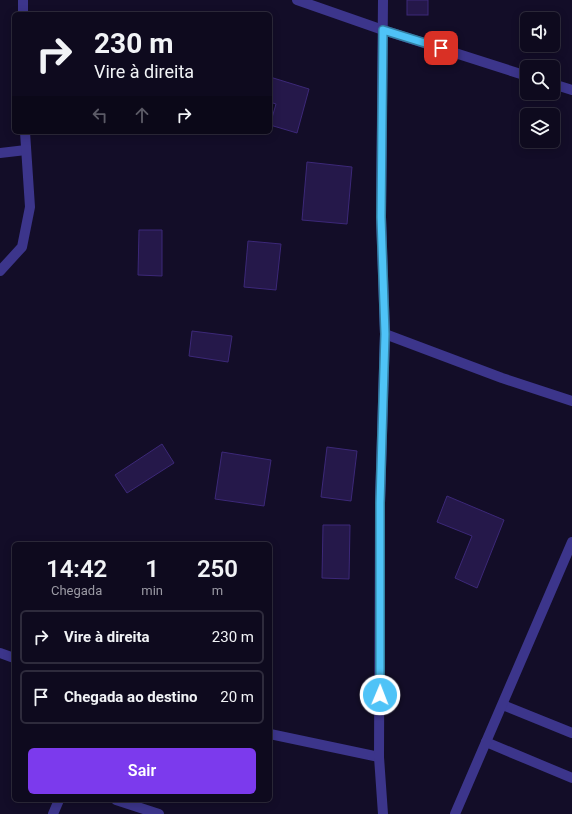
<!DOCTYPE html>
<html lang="pt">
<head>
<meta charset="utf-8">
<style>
  body { margin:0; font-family:Roboto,sans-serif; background:#171327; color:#f1f3f6; height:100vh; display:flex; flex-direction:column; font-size:15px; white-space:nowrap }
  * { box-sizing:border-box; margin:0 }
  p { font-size:13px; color:#9b9aa4 }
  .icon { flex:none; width:22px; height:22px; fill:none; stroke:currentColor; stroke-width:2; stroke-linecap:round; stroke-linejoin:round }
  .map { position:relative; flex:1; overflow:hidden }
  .panel { position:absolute; left:12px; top:542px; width:260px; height:260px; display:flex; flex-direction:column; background:#0e0a1e; border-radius:6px; box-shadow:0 2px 10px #0003,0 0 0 1px #2e2b3c }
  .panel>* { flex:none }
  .banner { position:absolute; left:12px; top:12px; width:260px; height:122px; border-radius:6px; box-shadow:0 2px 10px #0003,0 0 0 1px #2e2b3c; background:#0e0a1e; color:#f1f3f6; overflow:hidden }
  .tools { position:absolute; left:520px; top:12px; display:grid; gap:8px }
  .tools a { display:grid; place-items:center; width:40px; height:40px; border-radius:6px; background:#0e0a1e; box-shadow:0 2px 10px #0003,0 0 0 1px #2e2b3c; font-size:20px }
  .pin { position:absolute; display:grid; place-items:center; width:34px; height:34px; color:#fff; margin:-17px; border-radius:8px; box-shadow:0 2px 6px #0006 }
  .me { position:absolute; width:44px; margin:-22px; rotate:1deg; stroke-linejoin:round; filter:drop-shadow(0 0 3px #0008) }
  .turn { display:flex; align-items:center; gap:14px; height:84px; padding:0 16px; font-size:18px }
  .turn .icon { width:52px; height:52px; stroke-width:2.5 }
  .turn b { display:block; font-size:28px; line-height:34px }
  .lanes { display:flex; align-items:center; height:38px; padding:0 16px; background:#0003; justify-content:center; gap:20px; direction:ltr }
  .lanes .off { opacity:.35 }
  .eta { display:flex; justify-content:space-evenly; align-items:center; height:68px; text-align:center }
  .eta b { font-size:24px; font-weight:600; line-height:28px }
  .action { display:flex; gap:8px; margin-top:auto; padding:8px 16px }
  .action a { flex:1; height:46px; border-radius:6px; background:#7c3aed; color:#fff; font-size:16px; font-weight:600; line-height:46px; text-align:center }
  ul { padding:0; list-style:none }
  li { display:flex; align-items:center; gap:12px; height:54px; margin:0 8px 6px; padding:0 8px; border:2px solid #2e2b3c; border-radius:6px }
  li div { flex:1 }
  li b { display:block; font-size:15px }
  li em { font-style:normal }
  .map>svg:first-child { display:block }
  .building { fill:#25184a; stroke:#3c2878 }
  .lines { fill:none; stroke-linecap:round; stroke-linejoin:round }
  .minor { stroke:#3c358b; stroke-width:10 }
  .route-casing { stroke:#337fa1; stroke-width:10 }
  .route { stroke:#4fc3f7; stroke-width:7 }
</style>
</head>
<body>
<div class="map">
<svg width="572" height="814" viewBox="0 0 572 814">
  <rect width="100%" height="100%" fill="#130d28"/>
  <!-- building -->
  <g class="building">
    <rect x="407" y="0" width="21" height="15"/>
    <path d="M270 77 309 89 297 133 270 125 276 104 270 102Z"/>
    <path d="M307 162 352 167 347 224 302 220Z"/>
    <path d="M139 230H162V276L138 275Z"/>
    <path d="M248 241 281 244 276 290 244 287Z"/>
    <path d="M192 331 232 336 228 362 189 356Z"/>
    <path d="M162 444 174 463 127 493 115 475Z"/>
    <path d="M327 447 357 451 351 501 321 497Z"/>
    <path d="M222 452 271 460 264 506 215 499Z"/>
    <path d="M447 496 504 520 477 588 455 578 472 536 437 522Z"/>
    <path d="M323 525H350L349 579 322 578Z"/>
  </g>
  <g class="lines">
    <!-- minor -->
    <g class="minor">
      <path d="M23 0V14"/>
      <path d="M297 0 383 30 527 76"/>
      <path d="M553 84 572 90"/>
      <path d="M0 153 26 150"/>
      <path d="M0 271 22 247 30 207 25 132"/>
      <path d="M385 334 502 378 572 401"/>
      <path d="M0 653 14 658"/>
      <path d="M503 705 572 733"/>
      <path d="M270 734 379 757"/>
      <path d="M486 742 572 778"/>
      <path d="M116 800 159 814"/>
      <path d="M53 814 59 800"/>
      <path d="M383 814 379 757 380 503 385 334 381 217 383 0"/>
      <path d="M455 814 572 542"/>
    </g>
  </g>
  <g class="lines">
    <!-- route casing -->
    <g class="route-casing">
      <path id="route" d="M380 695V503L385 334 381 217 383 30 441 48"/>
    </g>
    <!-- route -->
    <use href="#route" class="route"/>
  </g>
</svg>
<div class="tools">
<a><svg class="icon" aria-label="sound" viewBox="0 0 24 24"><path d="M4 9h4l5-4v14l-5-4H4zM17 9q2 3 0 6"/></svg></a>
<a><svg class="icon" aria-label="search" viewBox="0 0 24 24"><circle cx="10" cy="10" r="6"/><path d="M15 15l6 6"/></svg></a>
<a><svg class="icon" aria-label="layers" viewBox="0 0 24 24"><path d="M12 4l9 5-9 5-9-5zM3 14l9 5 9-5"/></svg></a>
</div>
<div class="pin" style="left:441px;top:48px;background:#d93025"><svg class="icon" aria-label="arrive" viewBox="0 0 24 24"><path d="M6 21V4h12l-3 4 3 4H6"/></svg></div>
<svg class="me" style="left:380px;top:695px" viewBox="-20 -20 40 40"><circle r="17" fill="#4fc3f7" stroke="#fff" stroke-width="3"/><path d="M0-11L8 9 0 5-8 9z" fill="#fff"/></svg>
<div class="banner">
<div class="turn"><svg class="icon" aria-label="right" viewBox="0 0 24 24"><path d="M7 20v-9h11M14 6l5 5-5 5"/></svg><div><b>230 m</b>Vire à direita</div></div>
<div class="lanes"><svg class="icon off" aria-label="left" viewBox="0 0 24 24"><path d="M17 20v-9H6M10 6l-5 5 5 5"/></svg><svg class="icon off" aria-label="ahead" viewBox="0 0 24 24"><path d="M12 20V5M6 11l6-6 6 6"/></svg><svg class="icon" aria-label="right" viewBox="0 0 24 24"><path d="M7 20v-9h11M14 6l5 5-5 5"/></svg></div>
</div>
<section class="panel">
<div class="eta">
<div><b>14:42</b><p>Chegada</p></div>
<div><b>1</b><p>min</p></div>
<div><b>250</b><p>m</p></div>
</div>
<ul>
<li><svg class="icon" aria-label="right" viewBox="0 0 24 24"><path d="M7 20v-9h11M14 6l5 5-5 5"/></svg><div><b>Vire à direita</b></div><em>230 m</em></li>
<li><svg class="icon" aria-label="arrive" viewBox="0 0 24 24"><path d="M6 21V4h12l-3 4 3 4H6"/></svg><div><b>Chegada ao destino</b></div><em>20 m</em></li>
</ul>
<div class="action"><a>Sair</a></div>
</section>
</div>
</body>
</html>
